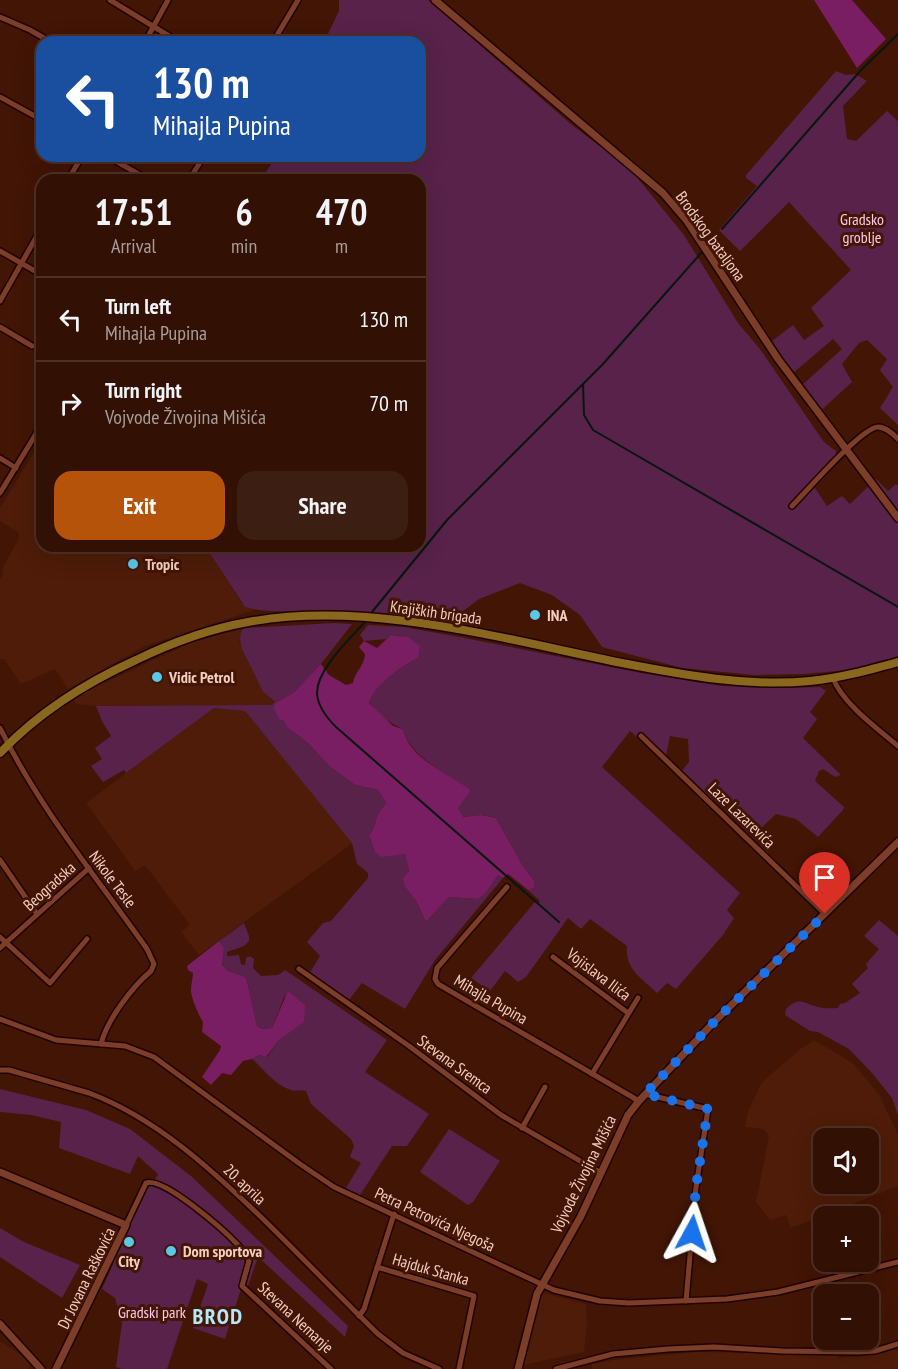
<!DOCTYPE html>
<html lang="en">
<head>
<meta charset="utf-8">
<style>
  body { margin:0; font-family:"PT Sans Narrow",sans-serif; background:#3d1e13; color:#f1f3f6; height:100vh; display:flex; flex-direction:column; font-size:22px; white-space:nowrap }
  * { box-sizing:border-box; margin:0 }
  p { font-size:20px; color:#a89d9a }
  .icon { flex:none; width:33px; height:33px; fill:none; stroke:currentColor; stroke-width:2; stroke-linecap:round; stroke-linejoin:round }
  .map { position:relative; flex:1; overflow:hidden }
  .side { position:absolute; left:36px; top:174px; width:390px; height:378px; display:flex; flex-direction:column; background:#321004; border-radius:18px; box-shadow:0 6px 24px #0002,0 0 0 2px #4d3026 }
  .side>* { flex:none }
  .guide { position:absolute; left:36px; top:36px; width:390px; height:126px; border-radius:18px; box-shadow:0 6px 24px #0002,0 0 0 2px #4d3026; background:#1a4fa0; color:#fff; overflow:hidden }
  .buttons { position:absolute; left:813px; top:1128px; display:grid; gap:12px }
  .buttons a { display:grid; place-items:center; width:66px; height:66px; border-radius:12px; background:#321004; box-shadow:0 6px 24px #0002,0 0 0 2px #4d3026; font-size:30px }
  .pin { position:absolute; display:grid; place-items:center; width:51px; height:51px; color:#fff; margin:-62px -26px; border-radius:50% 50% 50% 0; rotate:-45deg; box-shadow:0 0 6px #0007 }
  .pin .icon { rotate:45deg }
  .me { position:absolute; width:66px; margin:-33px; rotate:5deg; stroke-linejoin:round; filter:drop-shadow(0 0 4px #0008) }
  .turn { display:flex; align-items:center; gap:21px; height:126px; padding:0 18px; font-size:27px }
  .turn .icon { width:78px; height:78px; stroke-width:2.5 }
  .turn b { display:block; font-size:42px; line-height:51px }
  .eta { display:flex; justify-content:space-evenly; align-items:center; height:102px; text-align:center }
  .eta b { font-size:36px; font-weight:700; line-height:42px }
  .action { display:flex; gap:12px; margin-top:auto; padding:12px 18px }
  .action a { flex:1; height:69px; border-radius:18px; background:#b45309; color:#fff; font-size:24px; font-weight:700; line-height:69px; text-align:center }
  .action a+a { background:#3d1e13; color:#f1f3f6 }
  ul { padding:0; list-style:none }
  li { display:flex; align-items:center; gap:18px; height:84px; padding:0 18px; border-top:2px solid #4d3026 }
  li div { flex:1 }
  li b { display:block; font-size:22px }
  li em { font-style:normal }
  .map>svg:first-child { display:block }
  .built { fill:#4e1c09; fill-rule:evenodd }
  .green { fill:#58224a }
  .forest { fill:#791e63 }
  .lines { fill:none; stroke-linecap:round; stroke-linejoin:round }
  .stream { stroke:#07170f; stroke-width:2 }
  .minor-casing { stroke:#210400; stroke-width:8 }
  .tertiary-casing { stroke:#210400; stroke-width:10 }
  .primary-casing { stroke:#210400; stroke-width:11 }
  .minor { stroke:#7d3e29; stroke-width:5 }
  .tertiary { stroke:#7d3e29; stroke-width:7 }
  .primary { stroke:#8a671f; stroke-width:8 }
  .route { stroke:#1a73e8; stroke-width:10; stroke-dasharray:0 18 }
  .poi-dot { fill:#5bc8e7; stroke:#421505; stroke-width:2 }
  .labels { text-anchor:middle; stroke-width:6; stroke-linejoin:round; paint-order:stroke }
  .park-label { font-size:16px; fill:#fcc9ea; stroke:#421505 }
  .street-label { font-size:16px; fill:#f4cec1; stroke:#421505 }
  .poi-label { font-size:16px; font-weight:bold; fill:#f4cec1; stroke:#421505; text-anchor:start }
  .district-label { font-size:22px; font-weight:bold; letter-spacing:1.5px; fill:#b2e8f9; stroke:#421505 }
</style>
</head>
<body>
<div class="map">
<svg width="898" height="1369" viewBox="0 0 898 1369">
  <rect width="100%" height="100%" fill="#421505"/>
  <!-- built -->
  <g class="built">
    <path d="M41 441 42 546H205L239 599 245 607 255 610 145 646 68 689 55 669 21 684 4 659H0V580L3 575 2 569 18 540 19 533 0 521V508Z"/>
    <path d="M244 628 239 640 241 647 263 692 275 703 272 705 96 706 76 704 72 698 190 643Z"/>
    <path d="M214 708 245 711 353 843 199 955 181 932 190 925 145 865 135 871 86 803Z"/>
    <path d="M814 1040 853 1063 880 1096 898 1135V1186L791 1228 786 1215 770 1220 756 1202 769 1135 763 1129 745 1127 748 1111 762 1082 800 1049ZM824 1138H868V1184H824Z"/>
    <path d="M544 1293 586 1304 587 1325 584 1352 523 1365 522 1363 538 1300Z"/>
    <path d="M0 1341 21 1355 23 1353 31 1364 28 1369H0Z"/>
    <path d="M898 1349V1369H592V1364L613 1360 697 1352 838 1354 839 1358 864 1356Z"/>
  </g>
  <!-- green -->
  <g class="green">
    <path d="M339 0H428L572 125 631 170 684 235 738 323 760 349 824 442 836 451 837 464 815 488 827 506 842 496 850 504 876 479 888 491 896 484 898 485V656L848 670 805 674 754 675 682 668 602 647 580 615 552 595 520 583 479 599 446 624C402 618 359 613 315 611 293 610 267 614 245 607L205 546H420V180H261L276 156H420V42H324L339 11Z"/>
    <path d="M836 71 846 75 855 74 867 81 843 106 847 139 856 141 887 111 898 121V425L880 408 893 387 880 370 887 359 867 340 859 343 842 364 852 382 816 415 809 405 801 386 842 349 833 339 793 373 772 341 793 325 804 340 824 326 811 308 851 270 789 202 740 251 719 230 757 186 746 178V175Z"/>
    <path d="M335 623 352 624 321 664 293 693 275 703 292 731 309 744 329 766 355 785 378 790 388 803C373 814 378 823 369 836L375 852 405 853 409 871 405 887 416 901 426 922 449 897 478 899 485 894 498 874 503 878 435 960 405 1009 362 983 346 1004 307 977 320 956 307 942 323 923 331 921 368 878V873L357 864 352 843 245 711 214 708 126 773 124 770 103 782 91 766 102 759 95 748 111 736 103 723 96 706 272 705 275 702 263 692 241 647C240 640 239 633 244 628Z"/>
    <path d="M368 625 404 627 465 638 641 673 722 686 778 688 820 687 826 691 810 712 817 719 803 738 841 775 835 777 823 769 819 771 815 781 844 807 843 810 818 837 796 819 776 814 758 831 719 793 711 801 679 774 689 762 688 739 670 736 665 761 630 731 602 767 740 893 727 910 734 918 723 935 676 989 667 983 657 993C641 977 625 970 627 946L590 919 581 929 568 918 526 977 518 982 505 971 490 991 471 978 535 902 538 904 540 901 528 890 534 888 535 882 523 866 496 818 481 815 463 817 457 808 471 790C448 775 410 757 403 729 390 723 377 716 369 702 374 685 403 665 418 658L408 637C399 637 394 632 387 639L364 641 360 635Z"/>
    <path d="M879 920 898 936V1115L892 1098 872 1073 849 1049 818 1032 810 1031 785 1015 786 1009C799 996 803 1003 818 1007 824 1009 831 1008 838 1008L840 1004 845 1003 860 993 852 984 868 968 866 964 879 949 864 936Z"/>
    <path d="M244 923 249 936V941L244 946 227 952V956L239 955 241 964 245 965 246 958 250 956 254 959 253 968 261 976 278 975 285 970 387 1040 365 1072 429 1114 407 1146H392L360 1195 346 1188 361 1163 350 1157 354 1146 351 1139 311 1104 306 1091C300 1089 296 1092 291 1090 276 1086 263 1069 252 1059L259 1055 267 1057 279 1040 287 1034 285 995 272 1028 262 1029 257 1026 246 977 228 971 222 963 224 948 219 941Z"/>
    <path d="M0 1089 86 1110 130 1129 191 1176 348 1326 345 1337 258 1257 246 1292 241 1289 225 1339 193 1328 208 1284 197 1279 167 1369H122L116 1367 122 1323 115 1298 102 1289 147 1188 153 1184 158 1174 138 1156 130 1174 59 1148 61 1122 31 1115 0 1112Z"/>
    <path d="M449 1129 500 1161 473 1202 468 1205 420 1172Z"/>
    <path d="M0 1228 24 1242 80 1265 62 1298 0 1257Z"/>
  </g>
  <!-- forest -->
  <g class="forest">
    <path d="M814 0H852L886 39 857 68Z"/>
    <path d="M391 635 408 637 420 646 418 658C403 665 373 686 369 703L393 726 403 729C410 760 448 773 471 790L458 808 463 817 481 815 496 818 523 866 535 882 534 888 528 890 508 874 503 878 498 875 485 894 478 899 449 897 426 922 416 901 405 887 403 878 409 871 405 854 381 857 375 852 369 836C379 821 372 817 387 803L378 790 355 785 329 766 309 744 287 727 284 720H280L274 709 275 703 293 693 321 664 329 675 346 685 353 683C355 671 364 667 365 654L359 647 364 641 377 648Z"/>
    <path d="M219 941 224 948 222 964 228 971 246 977 257 1026 262 1029 272 1028 288 991 305 1005 304 1022 279 1040 266 1057 259 1055 252 1059 243 1061 231 1075 222 1073 211 1085 202 1077 220 1050 221 1046 202 1032 203 1022C199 1016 190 996 191 989 191 984 193 978 193 973L188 970 187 966Z"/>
  </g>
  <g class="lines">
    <!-- stream -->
    <g class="stream">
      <path d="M722 229 861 70 898 34"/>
      <path d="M709 244 715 237"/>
      <path d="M583 384 584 415 593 430 898 607"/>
      <path d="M372 612 447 520 603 364 702 252"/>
      <path d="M364 623C349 640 316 670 317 694 318 706 328 719 336 727L559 922"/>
    </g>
    <!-- minor casing -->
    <g class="minor-casing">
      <g id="minor">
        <path d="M110 0 179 42"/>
        <path d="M0 17 30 30 51 42"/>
        <path d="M145 42 168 0"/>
        <path d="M273 42 298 0"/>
        <path d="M0 97 42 120"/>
        <path d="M107 156 149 180"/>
        <path d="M68 180 82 156"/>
        <path d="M189 180 204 156"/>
        <path d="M0 251 42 275"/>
        <path d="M0 301 42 227"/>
        <path d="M0 327 32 346"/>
        <path d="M0 458 16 468"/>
        <path d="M0 493 42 424"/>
        <path d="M792 506C806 492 862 427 878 427 886 427 893 434 898 439"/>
        <path d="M833 678C842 703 878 729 898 746"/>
        <path d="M0 728C40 809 95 875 147 949L154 964 151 971C132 987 107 1020 101 1044"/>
        <path d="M641 736 825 914"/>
        <path d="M0 860 37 914"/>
        <path d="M507 887 437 968 435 979 438 984 639 1101"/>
        <path d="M0 937 50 983 87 939"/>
        <path d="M0 948 89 868"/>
        <path d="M553 957 628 1013"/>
        <path d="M299 969 409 1046 501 1115 601 1173"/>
        <path d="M0 1019 56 1040 125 1046 154 1057 300 1164 334 1187 554 1290 600 1301 629 1303 727 1299 778 1292 898 1262"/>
        <path d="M0 1070H9L89 1093C156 1118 212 1170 262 1218 301 1256 339 1296 378 1334L403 1353 439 1369"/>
        <path d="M592 1074 638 998"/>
        <path d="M645 1094 708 1109 696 1187 686 1301"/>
        <path d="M522 1128 545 1087"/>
        <path d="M126 1225 146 1183C163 1176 225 1231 238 1245 243 1250 246 1255 249 1261L242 1286 331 1369"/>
        <path d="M377 1267 474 1296 459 1369"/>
        <path d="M359 1316 364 1309 394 1214"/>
        <path d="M556 1369 613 1354 668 1349 714 1347 782 1351 859 1352 875 1351 898 1344"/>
      </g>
    </g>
    <!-- tertiary casing -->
    <g class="tertiary-casing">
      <g id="tertiary">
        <path d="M435 0 663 193 687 221 778 359 898 518"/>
        <path d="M0 1172 126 1225 56 1369"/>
        <path d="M0 1324 41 1369"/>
        <path d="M518 1369 537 1294 581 1216 628 1115 639 1101 715 1021 898 842"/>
      </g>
    </g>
    <!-- primary casing -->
    <g class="primary-casing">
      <path id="primary" d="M0 753C38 713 85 683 136 660 171 643 209 629 248 622 369 600 503 639 622 663 684 675 747 687 810 681 840 678 869 670 898 662"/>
    </g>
    <!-- minor -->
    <use href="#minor" class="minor"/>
    <!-- tertiary -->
    <use href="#tertiary" class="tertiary"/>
    <!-- primary -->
    <use href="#primary" class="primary"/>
  </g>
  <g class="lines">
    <!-- route -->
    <path class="route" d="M692 1233 696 1187 708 1109 645 1094 715 1021 825 914"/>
  </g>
  <!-- markers -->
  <g class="poi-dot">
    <circle cx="133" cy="564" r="6"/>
    <circle cx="535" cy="615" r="6"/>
    <circle cx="157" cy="677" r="6"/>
    <circle cx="129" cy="1242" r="6"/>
    <circle cx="171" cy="1251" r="6"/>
  </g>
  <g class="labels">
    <!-- park labels -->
    <g class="park-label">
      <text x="862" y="225">Gradsko<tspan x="862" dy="18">groblje</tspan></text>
      <text x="152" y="1318">Gradski park</text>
    </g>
    <!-- street labels -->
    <g class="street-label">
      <text transform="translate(711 236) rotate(54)" y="6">Brodskog bataljona</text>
      <text transform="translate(436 612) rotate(8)" y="6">Krajiških brigada</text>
      <text transform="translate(742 815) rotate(44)" y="6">Laze Lazarevića</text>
      <text transform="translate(113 879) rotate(53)" y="6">Nikole Tesle</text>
      <text transform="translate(49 886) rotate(-42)" y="6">Beogradska</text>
      <text transform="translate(599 974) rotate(37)" y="6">Vojislava Ilića</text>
      <text transform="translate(491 999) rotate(30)" y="6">Mihajla Pupina</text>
      <text transform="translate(455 1064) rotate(36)" y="6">Stevana Sremca</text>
      <text transform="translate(583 1174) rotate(-64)" y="6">Vojvode Živojina Mišića</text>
      <text transform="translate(245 1184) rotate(43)" y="6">20. aprila</text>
      <text transform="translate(435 1219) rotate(25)" y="6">Petra Petrovića Njegoša</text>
      <text transform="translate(431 1269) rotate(16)" y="6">Hajduk Stanka</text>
      <text transform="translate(86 1278) rotate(-64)" y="6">Dr Jovana Raškovića</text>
      <text transform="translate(296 1317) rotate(43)" y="6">Stevana Nemanje</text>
    </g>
    <!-- poi labels -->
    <g class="poi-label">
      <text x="145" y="570">Tropic</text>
      <text x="547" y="621">INA</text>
      <text x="169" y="683">Vidic Petrol</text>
      <text x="183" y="1257">Dom sportova</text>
      <text x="129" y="1267" text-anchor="middle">City</text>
    </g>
    <!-- district labels -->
    <g class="district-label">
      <text x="218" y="1324">BROD</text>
    </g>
  </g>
</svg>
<div class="buttons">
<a><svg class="icon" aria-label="sound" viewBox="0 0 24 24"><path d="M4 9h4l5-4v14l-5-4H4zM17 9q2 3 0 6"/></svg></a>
<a>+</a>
<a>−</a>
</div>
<div class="pin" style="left:825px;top:914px;background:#d93025"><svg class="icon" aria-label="arrive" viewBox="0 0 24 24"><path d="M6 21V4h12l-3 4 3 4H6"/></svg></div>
<svg class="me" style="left:692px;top:1233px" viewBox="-20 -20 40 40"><path d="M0-17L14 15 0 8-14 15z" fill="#1a73e8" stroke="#fff" stroke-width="4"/></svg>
<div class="guide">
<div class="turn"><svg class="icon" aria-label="left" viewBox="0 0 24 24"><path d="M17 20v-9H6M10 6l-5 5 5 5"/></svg><div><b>130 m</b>Mihajla Pupina</div></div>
</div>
<section class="side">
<div class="eta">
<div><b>17:51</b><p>Arrival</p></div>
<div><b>6</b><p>min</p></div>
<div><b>470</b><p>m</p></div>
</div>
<ul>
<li><svg class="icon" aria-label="left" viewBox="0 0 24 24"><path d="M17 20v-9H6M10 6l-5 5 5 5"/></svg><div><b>Turn left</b><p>Mihajla Pupina</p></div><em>130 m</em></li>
<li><svg class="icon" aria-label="right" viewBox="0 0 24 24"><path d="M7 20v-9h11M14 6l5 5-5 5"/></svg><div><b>Turn right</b><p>Vojvode Živojina Mišića</p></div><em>70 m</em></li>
</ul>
<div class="action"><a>Exit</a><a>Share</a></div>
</section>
</div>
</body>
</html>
